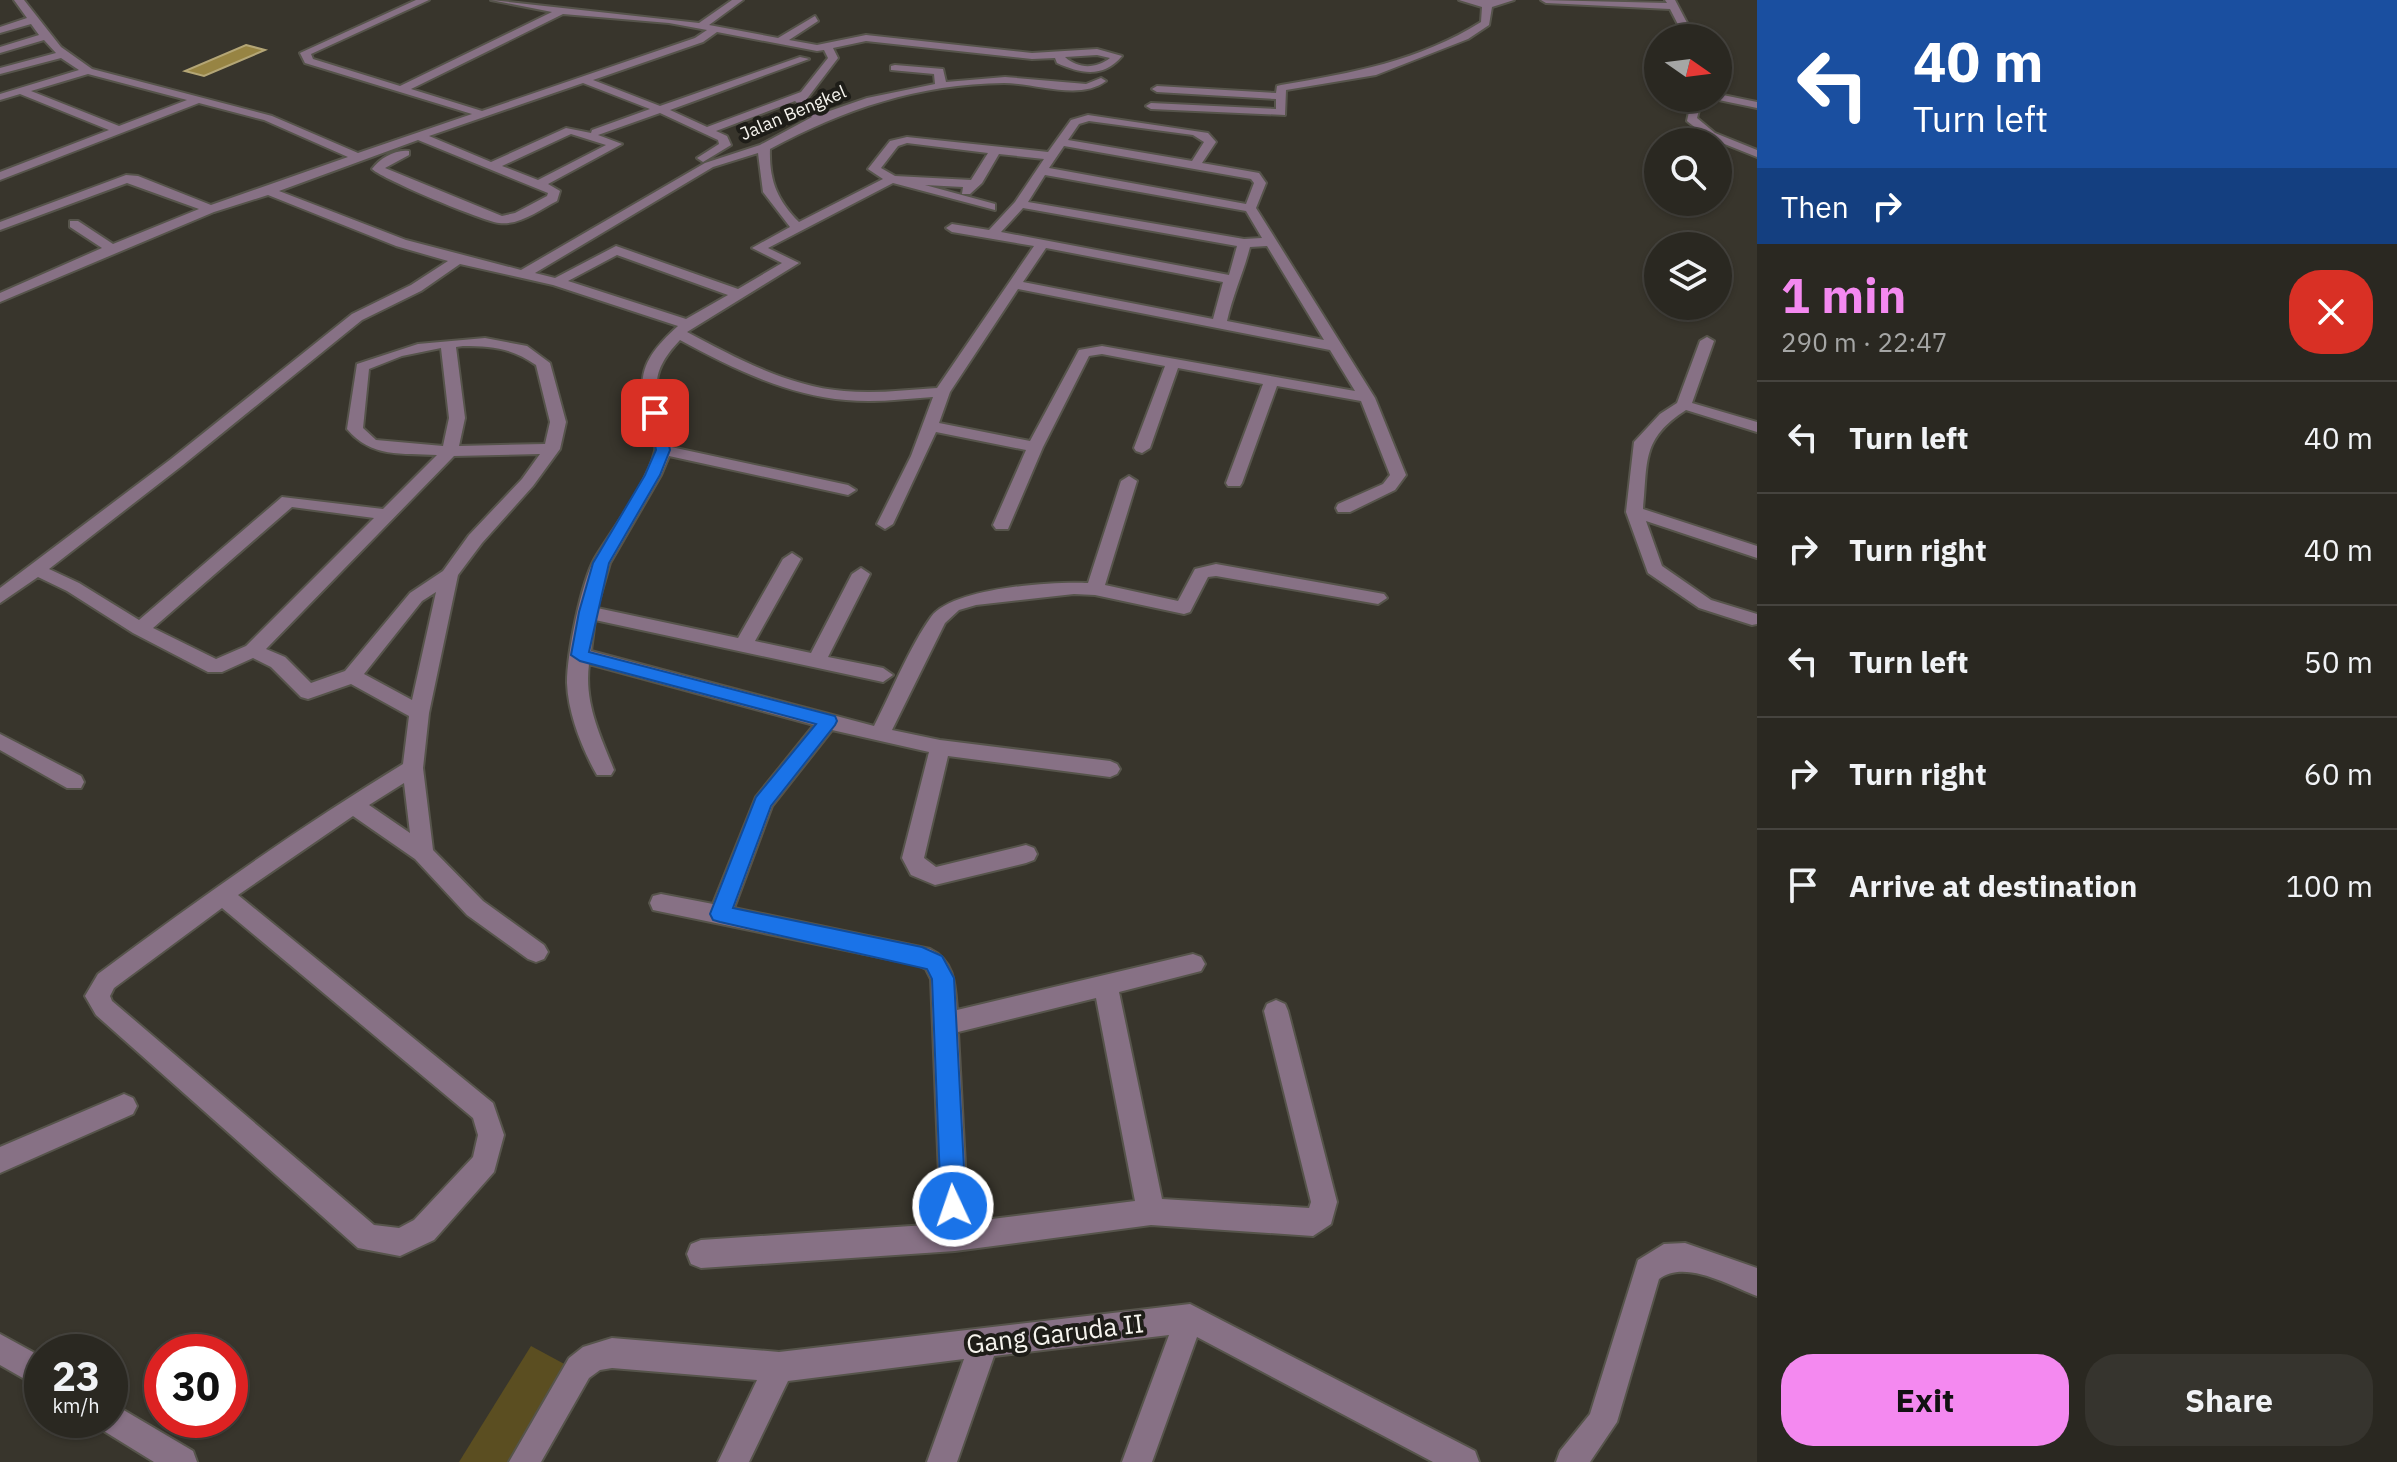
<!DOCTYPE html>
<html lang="en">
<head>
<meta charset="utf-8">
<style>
  body { margin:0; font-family:"IBM Plex Sans",sans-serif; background:#36342e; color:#f1f3f6; height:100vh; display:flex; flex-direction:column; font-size:30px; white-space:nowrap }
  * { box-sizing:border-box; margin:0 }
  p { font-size:26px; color:#a5a6a5 }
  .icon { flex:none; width:44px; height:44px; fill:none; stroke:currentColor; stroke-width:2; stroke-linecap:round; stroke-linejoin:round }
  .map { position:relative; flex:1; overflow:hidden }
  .drawer { display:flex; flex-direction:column; background:#2a2821; width:640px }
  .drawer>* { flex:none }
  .guide { background:#1a4fa0; color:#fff; overflow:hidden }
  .needle { width:52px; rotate:104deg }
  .tools { position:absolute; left:1644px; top:24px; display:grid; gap:16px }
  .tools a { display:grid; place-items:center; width:88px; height:88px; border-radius:50%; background:#2a2821; box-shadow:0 2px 6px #0004,0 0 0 2px #46443f; font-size:40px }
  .speed { position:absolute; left:24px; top:1334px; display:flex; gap:16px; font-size:40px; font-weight:700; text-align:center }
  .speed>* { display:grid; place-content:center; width:104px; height:104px; border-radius:50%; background:#2a2821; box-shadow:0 2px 6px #0004,0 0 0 2px #46443f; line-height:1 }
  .speed small { font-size:20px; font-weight:400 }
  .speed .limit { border:12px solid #d22; background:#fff; color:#111 }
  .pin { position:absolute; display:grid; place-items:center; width:68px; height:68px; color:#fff; margin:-34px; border-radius:16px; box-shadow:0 4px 12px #0006 }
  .me { position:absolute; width:88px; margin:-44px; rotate:357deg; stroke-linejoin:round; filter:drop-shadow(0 0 6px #0008) }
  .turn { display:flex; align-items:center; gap:28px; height:168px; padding:0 24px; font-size:36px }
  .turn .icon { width:104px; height:104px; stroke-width:2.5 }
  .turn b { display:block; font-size:56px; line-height:68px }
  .then { display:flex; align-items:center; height:76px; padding:0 24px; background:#0003; gap:16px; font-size:30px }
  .round { display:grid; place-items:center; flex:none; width:84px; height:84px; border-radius:32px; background:#36342e }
  .overview { display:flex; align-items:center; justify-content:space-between; height:136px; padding:0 24px }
  h1 { font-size:48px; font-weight:800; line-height:60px; color:#f489f0 }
  .primary-button { display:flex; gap:16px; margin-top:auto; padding:16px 24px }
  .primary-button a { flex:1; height:92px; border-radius:32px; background:#f489f0; color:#111; font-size:32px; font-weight:800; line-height:92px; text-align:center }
  .primary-button a+a { background:#36342e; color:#f1f3f6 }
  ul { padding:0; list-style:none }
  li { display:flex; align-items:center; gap:24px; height:112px; padding:0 24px; border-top:2px solid #46443f }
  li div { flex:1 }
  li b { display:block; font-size:30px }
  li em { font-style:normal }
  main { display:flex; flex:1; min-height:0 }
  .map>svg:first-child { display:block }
  .green { fill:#5b4e21 }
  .water { fill:#978443; stroke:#b4a676; stroke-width:2 }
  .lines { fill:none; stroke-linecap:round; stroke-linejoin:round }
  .minor-casing { stroke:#56544b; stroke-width:4 }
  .minor { fill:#877185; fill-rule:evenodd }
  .route { fill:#1a73e8; stroke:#114b97; stroke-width:2 }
  .labels { text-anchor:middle; stroke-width:8; stroke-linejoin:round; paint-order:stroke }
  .far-street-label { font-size:18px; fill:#f6f4ee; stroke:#1e1d18 }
  .near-street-label { font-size:26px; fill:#f6f4ee; stroke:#1e1d18 }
</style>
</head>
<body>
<main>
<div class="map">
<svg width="1757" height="1462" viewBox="0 0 1757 1462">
  <rect width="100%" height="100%" fill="#38352c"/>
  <!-- green -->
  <path class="green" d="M531 1346 568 1366 508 1462H459Z"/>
  <!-- water -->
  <path class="water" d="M246 45 265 50 204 76 185 71Z"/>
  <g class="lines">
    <!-- minor casing -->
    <g class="minor-casing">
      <g id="minor">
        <path d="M14 0H24L61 47 92 69 272 116 358 153 472 114 305 63 300 53 416 0H429L311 54 313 59 400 86 552 12 491 0 699 23 732 0H743L709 25 778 38 815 16 818 21 789 40 817 45 866 35 1032 53 1097 49 1122 56C1104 78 1081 74 1057 63L1055 58 1032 59 866 41 833 48 838 58 806 100 821 114 867 98 935 84 934 74 891 70V66L895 65 943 69 946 82 1005 77 1086 84 1101 78 1106 81C1080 101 1035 83 1004 83 919 84 844 109 770 149 769 180 777 200 799 222L883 179 868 169 890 141 907 137 1048 152 1071 120 1088 115 1208 133 1216 142 1202 163 1259 173 1266 183 1256 208 1375 398 1406 475 1395 490 1350 512H1338L1336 508 1338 504 1383 484 1390 475 1361 401 1277 386 1242 483 1240 486H1228L1226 483 1263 384 1178 368 1150 448 1142 453 1136 451 1134 448 1165 366 1102 354 1089 356 1043 447 1008 529H996L993 525 1026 450 936 432 893 524 885 529 877 524 911 456 933 397C904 399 875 403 846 400 786 395 732 368 680 340 638 384 665 399 671 447L848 485 856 490 848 495 669 456 661 475 610 563 597 608 738 638 783 559 792 553 801 559 755 641 811 653 852 574 861 568 870 574 828 657 883 668 893 675 883 682 595 620 591 651 874 726C891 693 910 646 931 617 952 588 1052 581 1088 583L1121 481 1129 476 1137 481 1105 585 1178 601 1195 569 1216 564 1384 594 1387 598 1378 604 1216 576 1208 577 1190 612 1184 614 1095 595 1074 594 976 605 959 610 945 623 892 730 940 740 1110 761 1117 764 1120 769 1117 774 1110 777 948 756 924 858 936 867 1026 845 1034 848 1037 854 1034 860 1026 863 935 885 911 875 902 858 929 752 832 730 772 806 734 908 930 949C955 961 955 985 957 1010L1193 954 1201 957 1205 964 1201 971 1119 992 1162 1199 1309 1208 1311 1202 1264 1011 1267 1004 1276 1000 1285 1004 1288 1011 1337 1202 1331 1224 1313 1236 1151 1225 955 1251 701 1268 691 1264 687 1254 691 1244 701 1240 941 1224 931 979 926 969 918 965 653 910 650 903 653 896 661 894 713 904 756 797 814 725 589 664C584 703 600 735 614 770L611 775H597C582 749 568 713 567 683 567 654 581 583 595 558 612 530 648 482 655 451 657 440 652 426 648 416 634 374 647 354 678 326L553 285 460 264 421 291 362 320 183 465 49 569 79 583 139 620 282 497 383 509 437 455C402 453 371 458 347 429L357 364 418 344 485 338 527 346 550 363 566 422 560 449 533 486 482 543 458 575 429 713 423 768 433 850 483 901 544 945 548 952 544 959 536 962 528 959 467 915 415 859 353 816 238 895 493 1103 504 1135 494 1172 434 1240 400 1256 358 1248 96 1015 85 996 98 974C197 900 298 828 403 764L409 716 351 684 308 699 301 697 271 667 253 658 222 672H208L133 633 67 591 38 577 0 603V588L171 459 352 314 411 285 448 261 396 246 268 195 214 212 0 302V293L102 248 70 227V221H78L113 244 199 209 127 183 0 230V222L126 175 138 176 211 205 348 157 264 120 199 103 0 180V172L109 130 20 94 0 100V94L79 70 61 58 0 74V68L56 53 44 40 0 53V47L39 35 31 24 0 33V27L27 18ZM563 14 669 23 707 30 695 38 482 111 411 89ZM717 32 817 51 824 50 828 58 801 92 707 127 670 110 809 59 800 57 660 106 593 80 703 42ZM1097 55 1110 58C1096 69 1078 69 1065 57ZM88 74 187 100 119 126 31 91ZM583 83 650 109 592 130 591 133 566 128 491 162 429 136ZM795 101 812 117 760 145 705 163 521 270 406 240 279 191 418 140 548 193 547 196 515 213 502 216 385 168 409 155V151C396 149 380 158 372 169 384 180 483 221 499 223 519 226 541 209 557 201L560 191 548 184 622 144 598 135 660 113 718 140 719 144 697 158 703 162 731 145 727 136 716 131ZM1089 121 1193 135 1204 142 1192 161 1068 140 1079 124ZM571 134 606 145 538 180 502 166ZM907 143 988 153 971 180 895 176 881 168 898 146ZM1064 146 1251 179 1254 183 1246 204 1049 168ZM758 153 763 192 790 227 752 248 782 263 738 289 616 246 555 278 535 273 713 167ZM999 154 1044 159 1015 202 989 230 952 224 946 228 952 232 1034 246 937 388C906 390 875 394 844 391 787 386 736 358 687 332L799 263 768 248 893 183 995 210V204L925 185 963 187 962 194H970L982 183ZM1045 175 1246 211 1262 238 1244 239 1028 202ZM1023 208 1237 246 1229 275 1001 232ZM1267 246 1324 340 1227 321C1233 294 1243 274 1250 247ZM1046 248 1223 282 1213 319 1023 282ZM617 255 728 295 686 319 568 281ZM1018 289 1330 350 1355 391 1102 346 1079 350 1030 441 939 423 950 392ZM463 346C492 346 512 348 536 365L550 422 545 444 459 446 465 418 456 347ZM441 348 449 418 443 446 376 440 363 428 369 369 402 356ZM540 454 522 479 469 535 443 571 410 593 345 671 311 683 285 657 266 649 454 456ZM292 507 374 518 246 646 216 659 153 628ZM436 592 412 700 364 674 422 601ZM404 783 410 833 369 805ZM222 908 473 1118 478 1135 473 1157 414 1220 399 1228 374 1225 112 1001 110 996 114 988ZM1096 998 1135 1201 968 1222 958 1032Z"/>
        <path d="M1459 0H1514L1492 7 1489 25 1468 39 1376 75 1286 90 1285 115 1151 109 1146 106 1151 103 1276 109V99L1157 92 1152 89 1157 86 1276 93 1277 86 1281 85C1352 73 1419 61 1481 22L1482 7Z"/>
        <path d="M1541 0 1667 3 1665 0H1675L1695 38H1685L1670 9 1546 3Z"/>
        <path d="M1718 94 1757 102V108L1714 99 1718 98Z"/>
        <path d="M1692 98H1702L1697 118 1715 133 1757 150V157L1707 137 1687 121Z"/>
        <path d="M1707 337 1714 341 1692 403 1757 422V432L1686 410C1641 439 1648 461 1643 509L1757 546V558L1646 521 1662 566 1711 600 1757 614V624L1752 625 1699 608 1648 573 1626 512 1634 442 1660 414 1677 403 1700 341Z"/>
        <path d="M0 734 81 776 84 782 81 788H67L0 750Z"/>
        <path d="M124 1094 133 1098 137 1106 133 1114 0 1173V1147Z"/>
        <path d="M1685 1243 1757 1268V1296C1730 1286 1685 1259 1659 1279L1617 1422 1590 1462H1556L1560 1451 1590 1414 1638 1260 1664 1244Z"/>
        <path d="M1190 1304 1475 1451 1479 1462H1433L1197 1337 1152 1462H1122L1169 1335 994 1356 957 1462H927L964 1359 788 1381 749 1462H718L757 1380 612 1368 600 1370 589 1378 541 1462H509L569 1358 583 1347 612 1338 779 1352Z"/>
        <path d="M0 1334 42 1357V1389L0 1365Z"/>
        <path d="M110 1402 193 1451 197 1462H154L99 1428 96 1420H110Z"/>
      </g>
    </g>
    <!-- minor -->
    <use href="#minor" class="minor"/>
  </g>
  <!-- route -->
  <path class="route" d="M655 409 662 413 670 450 660 475 609 563 589 652 835 716 837 721 835 725 771 806 733 908 922 947 942 956 954 978 966 1206 962 1215 953 1218 945 1215 941 1206 932 979 927 969 720 922 713 920 710 914 756 797 816 724 580 661 571 655 579 612 593 563 645 475 656 450 648 413Z"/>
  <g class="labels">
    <!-- far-street labels -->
    <g class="far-street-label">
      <text transform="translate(793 113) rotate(-23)" y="6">Jalan Bengkel</text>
    </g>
    <!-- near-street labels -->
    <g class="near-street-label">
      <text transform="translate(1055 1334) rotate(-7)" y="9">Gang Garuda II</text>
    </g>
  </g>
</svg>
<div class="tools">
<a><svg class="needle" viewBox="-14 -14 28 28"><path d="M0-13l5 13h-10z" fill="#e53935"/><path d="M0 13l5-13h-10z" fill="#a5a6a5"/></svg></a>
<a><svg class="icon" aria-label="search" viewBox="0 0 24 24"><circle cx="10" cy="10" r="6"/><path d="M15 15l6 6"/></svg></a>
<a><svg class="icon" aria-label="layers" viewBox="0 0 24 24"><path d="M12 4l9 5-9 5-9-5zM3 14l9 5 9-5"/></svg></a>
</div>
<div class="speed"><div>23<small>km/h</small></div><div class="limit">30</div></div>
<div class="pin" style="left:655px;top:413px;background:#d93025"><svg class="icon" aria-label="arrive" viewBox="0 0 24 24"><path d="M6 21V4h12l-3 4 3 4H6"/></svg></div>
<svg class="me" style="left:953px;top:1206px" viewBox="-20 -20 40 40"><circle r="17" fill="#1a73e8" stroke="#fff" stroke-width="3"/><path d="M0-11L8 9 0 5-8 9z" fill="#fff"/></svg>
</div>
<section class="drawer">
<div class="guide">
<div class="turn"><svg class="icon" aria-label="left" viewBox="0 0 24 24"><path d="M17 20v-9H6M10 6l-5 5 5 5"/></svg><div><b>40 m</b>Turn left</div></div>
<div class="then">Then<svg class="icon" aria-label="right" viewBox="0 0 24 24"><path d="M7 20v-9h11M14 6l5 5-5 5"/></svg></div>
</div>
<div class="overview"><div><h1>1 min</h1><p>290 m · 22:47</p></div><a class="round" style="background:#d93025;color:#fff"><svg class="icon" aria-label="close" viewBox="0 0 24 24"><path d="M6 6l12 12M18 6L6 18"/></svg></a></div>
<ul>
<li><svg class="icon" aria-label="left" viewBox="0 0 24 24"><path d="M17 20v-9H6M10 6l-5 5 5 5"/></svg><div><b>Turn left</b></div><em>40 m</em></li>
<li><svg class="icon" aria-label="right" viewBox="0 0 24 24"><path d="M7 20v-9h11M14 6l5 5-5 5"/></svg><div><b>Turn right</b></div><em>40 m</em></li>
<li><svg class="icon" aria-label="left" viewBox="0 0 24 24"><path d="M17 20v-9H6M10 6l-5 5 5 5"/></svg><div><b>Turn left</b></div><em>50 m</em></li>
<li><svg class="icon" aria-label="right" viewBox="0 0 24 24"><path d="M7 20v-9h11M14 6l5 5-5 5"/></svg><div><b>Turn right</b></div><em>60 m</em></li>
<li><svg class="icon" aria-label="arrive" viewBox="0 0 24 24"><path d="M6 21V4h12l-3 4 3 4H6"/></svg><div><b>Arrive at destination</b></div><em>100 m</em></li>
</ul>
<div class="primary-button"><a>Exit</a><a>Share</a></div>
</section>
</main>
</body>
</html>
